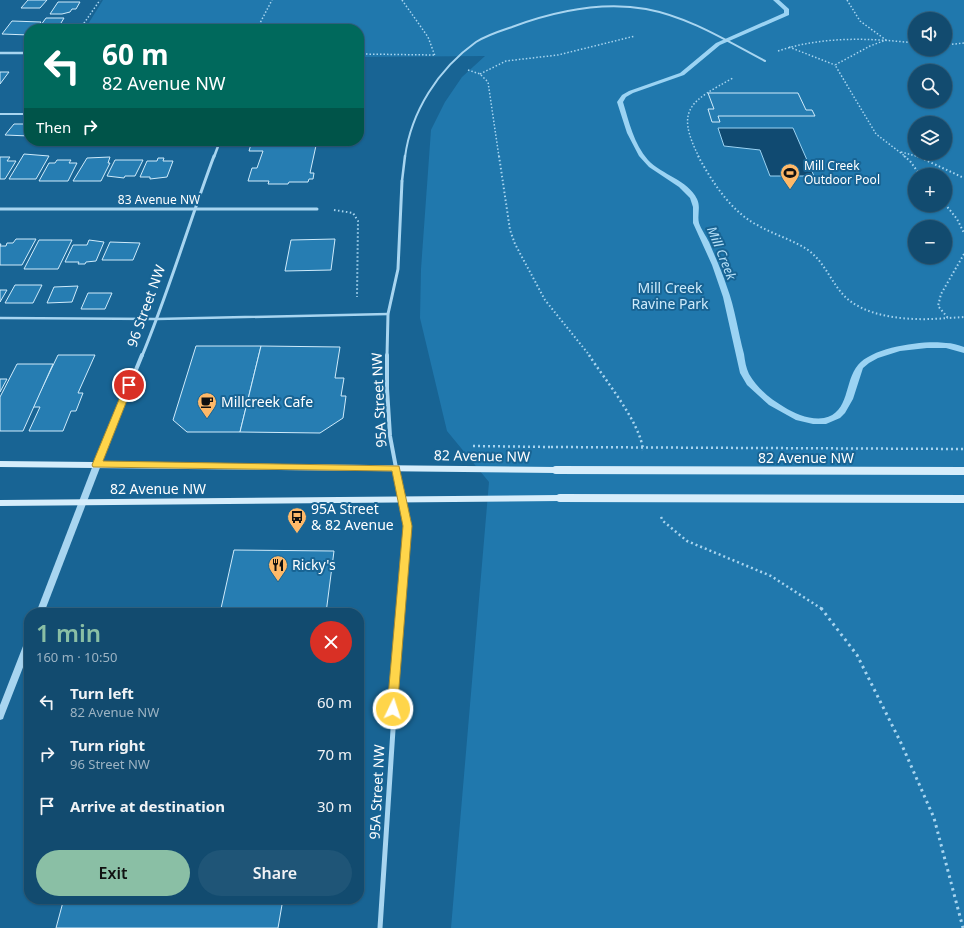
<!DOCTYPE html>
<html lang="en">
<head>
<meta charset="utf-8">
<style>
  body { margin:0; font-family:"Noto Sans",sans-serif; background:#1f5577; color:#f1f3f6; height:100vh; display:flex; flex-direction:column; font-size:15px; white-space:nowrap }
  * { box-sizing:border-box; margin:0 }
  p { font-size:13px; color:#9cb3c3 }
  .icon { flex:none; width:22px; height:22px; fill:none; stroke:currentColor; stroke-width:2; stroke-linecap:round; stroke-linejoin:round }
  .map { position:relative; flex:1; overflow:hidden }
  .panel { position:absolute; left:24px; top:608px; width:340px; height:296px; display:flex; flex-direction:column; background:#124b6f; border-radius:16px; box-shadow:0 1px 3px #0004,0 0 0 1px #316382 }
  .panel>* { flex:none }
  .guide { position:absolute; left:24px; top:24px; width:340px; height:122px; border-radius:16px; box-shadow:0 1px 3px #0004,0 0 0 1px #316382; background:#00695c; color:#fff; overflow:hidden }
  .tools { position:absolute; left:908px; top:12px; display:grid; gap:8px }
  .tools a { display:grid; place-items:center; width:44px; height:44px; border-radius:50%; background:#124b6f; box-shadow:0 1px 3px #0004,0 0 0 1px #316382; font-size:20px }
  .pin { position:absolute; display:grid; place-items:center; width:34px; height:34px; color:#fff; margin:-17px; border:2px solid #fff; border-radius:50%; box-shadow:0 1px 4px #0007 }
  .me { position:absolute; width:44px; margin:-22px; rotate:4deg; stroke-linejoin:round; filter:drop-shadow(0 0 3px #0008) }
  .turn { display:flex; align-items:center; gap:14px; height:84px; padding:0 12px; font-size:18px }
  .turn .icon { width:52px; height:52px; stroke-width:2.5 }
  .turn b { display:block; font-size:28px; line-height:34px }
  .then { display:flex; align-items:center; height:38px; padding:0 12px; background:#0003; gap:8px; font-size:15px }
  .round { display:grid; place-items:center; flex:none; width:42px; height:42px; border-radius:21px; background:#1f5577 }
  .summary { display:flex; align-items:center; justify-content:space-between; height:68px; padding:0 12px }
  h1 { font-size:24px; font-weight:600; line-height:30px; color:#8abfa5 }
  .primary-button { display:flex; gap:8px; margin-top:auto; padding:8px 12px }
  .primary-button a { flex:1; height:46px; border-radius:24px; background:#8abfa5; color:#111; font-size:16px; font-weight:600; line-height:46px; text-align:center }
  .primary-button a+a { background:#1f5577; color:#f1f3f6 }
  ul { padding:0; list-style:none }
  li { display:flex; align-items:center; gap:12px; height:52px; padding:0 12px }
  li div { flex:1 }
  li b { display:block; font-size:15px }
  li em { font-style:normal }
  .map>svg:first-child { display:block }
  .green { fill:#2078ad; fill-rule:evenodd }
  .water { fill:#104a71; stroke:#9bd3f3 }
  .lines { fill:none; stroke-linecap:round; stroke-linejoin:round }
  .stream { fill:#9bd3f3; fill-rule:evenodd }
  .building { fill:#267db2; stroke:#cfebfb }
  .path-far3 { stroke:#a8d5f0; stroke-width:1.5; stroke-dasharray:1.5 2; stroke-linecap:butt }
  .path-far2 { stroke:#a8d5f0; stroke-width:2; stroke-dasharray:1.5 2.5; stroke-linecap:butt }
  .path-far1 { stroke:#a8d5f0; stroke-width:2.5; stroke-dasharray:2 3; stroke-linecap:butt }
  .path { stroke:#a8d5f0; stroke-width:3; stroke-dasharray:2.5 4; stroke-linecap:butt }
  .service-far1 { stroke:#a8d5f0; stroke-width:2 }
  .service { stroke:#a8d5f0; stroke-width:2.5 }
  .minor-far3 { stroke:#a8d5f0; stroke-width:2.5 }
  .minor-far2 { stroke:#a8d5f0; stroke-width:3 }
  .minor-far1 { stroke:#a8d5f0; stroke-width:4 }
  .minor { stroke:#a8d5f0; stroke-width:5 }
  .tertiary { fill:#a8d5f0; fill-rule:evenodd }
  .secondary { fill:#d6edfb; fill-rule:evenodd }
  .path-bridge { stroke:#a8d5f0; stroke-width:2.5; stroke-dasharray:2 3; stroke-linecap:butt }
  .secondary-bridge { stroke:#d6edfb; stroke-width:8 }
  .route { fill:#ffd54a; stroke:#a68a30 }
  .labels { text-anchor:middle; stroke-width:4; stroke-linejoin:round; paint-order:stroke }
  .far-poi-label { font-size:12px; fill:#fff; stroke:#186494; text-anchor:start }
  .far-street-label { font-size:12px; fill:#fff; stroke:#186494 }
  .far-water-label { font-size:13px; font-style:italic; fill:#b5dff7; stroke:#186494 }
  .park-label { font-size:14px; fill:#cfebfb; stroke:#186494 }
  .street-label { font-size:14px; fill:#fff; stroke:#186494 }
  .poi-label { font-size:14px; fill:#fff; stroke:#186494; text-anchor:start }
</style>
</head>
<body>
<div class="map">
<svg width="964" height="928" viewBox="0 0 964 928">
  <rect width="100%" height="100%" fill="#186494"/>
  <!-- green -->
  <path class="green" d="M103 0H964V928H451L489 482 447 431 420 318 421 269 431 130 445 102 462 77 485 56 359 57V29H85ZM915 19H945V49H915ZM915 71H945V101H915ZM915 123H945V153H915ZM915 175H945V205H915ZM915 227H945V257H915Z"/>
  <!-- water -->
  <path class="water" d="M718 128H793L814 176H770L760 150 724 146Z"/>
  <g class="lines">
    <!-- stream -->
    <path class="stream" d="M773 0H779L789 9V15L720 45 684 75 633 93 626 97 623 102C629 122 634 144 648 160 662 175 688 180 697 199 701 207 697 215 699 223 701 229 706 236 709 242 715 257 722 271 727 287 735 308 738 332 744 354 745 361 746 368 749 374 757 388 770 399 784 407 795 414 810 420 824 418 850 413 844 381 858 365 873 347 924 340 946 343 952 343 958 345 964 347V353L946 348H927L900 351 878 358 869 363 863 368 853 399 845 413 840 418 826 424H813L796 420 769 405 747 385 740 373 723 297 712 265 693 223V207L690 198 679 187 649 167 639 156 627 133 617 102 622 95 629 91 680 73 716 43 784 13V10Z"/>
  </g>
  <!-- building -->
  <g class="building">
    <path d="M28 0H47L40 8H21Z"/>
    <path d="M58 2H80L76 9H72L70 12 62 14H50Z"/>
    <path d="M46 18H64L58 28H69L38 29Z"/>
    <path d="M12 21 41 22 35 29H29V35L2 34Z"/>
    <path d="M0 72H9L0 84Z"/>
    <path d="M708 93H798L806 110H812L815 116H718L720 122H712L708 109H714Z"/>
    <path d="M14 124H29V136L5 135Z"/>
    <path d="M252 141H317L310 173H314L313 179H309L308 182H289L288 184H268L269 181H248L252 168H257L263 151H249Z"/>
    <path d="M24 154 49 156 36 179H9Z"/>
    <path d="M0 157H10L7 161H16L5 179H0Z"/>
    <path d="M110 157 108 163H110L101 181H73L87 158Z"/>
    <path d="M158 158H164L163 161H173L167 177 150 179V177H140L147 161H157Z"/>
    <path d="M57 160H71L69 163H77L68 181H39L49 163H55Z"/>
    <path d="M115 160H143L135 176H125L124 178 107 176Z"/>
    <path d="M16 239H36L22 265H0V244H1L0 246H6L7 243H13Z"/>
    <path d="M335 239 331 270 285 271 291 240Z"/>
    <path d="M39 240H72L58 269H24Z"/>
    <path d="M89 240 104 242 96 261 86 262 85 264H78L79 262H65L73 245H87Z"/>
    <path d="M110 242 140 243 133 260H102Z"/>
    <path d="M15 285H42L33 303H5Z"/>
    <path d="M78 286 72 302 47 303 54 287Z"/>
    <path d="M0 290H7L0 302Z"/>
    <path d="M88 293H112L105 309H81Z"/>
    <path d="M196 346H261L240 432H187L173 420Z"/>
    <path d="M261 346 340 347 335 378H344L341 396H346L343 418 320 433 240 432Z"/>
    <path d="M58 355H95L78 393H83L76 411H71L63 431H29L40 407H33Z"/>
    <path d="M17 364H53L23 431H0V397Z"/>
    <path d="M0 379H7L0 392Z"/>
    <path d="M234 550 334 551 326 613H220Z"/>
    <path d="M37 899H283L278 928H56L63 902H37Z"/>
  </g>
  <g class="lines">
    <!-- path-far3 -->
    <g class="path-far3">
      <path d="M402 0 428 37 435 56"/>
      <path d="M847 0 860 21 886 40 870 46 835 65 876 134 906 157"/>
      <path d="M80 29 100 0"/>
      <path d="M253 29 259 25 272 0"/>
      <path d="M945 45 964 43"/>
      <path d="M789 47 835 65"/>
      <path d="M778 51C823 36 868 38 915 43"/>
      <path d="M359 54 434 55"/>
      <path d="M468 70 480 74 488 82 499 157"/>
      <path d="M480 74 506 61 558 55 635 36"/>
      <path d="M901 152 920 157"/>
      <path d="M699 157C674 108 692 101 733 78"/>
    </g>
    <!-- path-far2 -->
    <g class="path-far2">
      <path d="M499 156 510 230 515 244 545 300 590 356"/>
      <path d="M698 156C713 183 731 212 759 226 775 235 793 240 808 250 823 261 829 277 840 291 862 320 915 321 948 318"/>
      <path d="M904 156 910 161 920 175"/>
      <path d="M917 156 964 178"/>
      <path d="M945 204 957 219 964 233"/>
      <path d="M334 210 353 213 358 221 357 297"/>
      <path d="M964 254 941 294 938 306 948 318 964 317"/>
    </g>
    <!-- path-far1 -->
    <g class="path-far1">
      <path d="M589 355C605 380 640 422 643 450"/>
      <path d="M473 446 551 447"/>
      <path d="M661 517 663 521 687 541 771 576 822 609"/>
    </g>
    <!-- path -->
    <path class="path" d="M821 608 857 655 901 743 934 818 963 928"/>
    <!-- service-far1 -->
    <g class="service-far1">
      <path d="M0 114H29"/>
      <path d="M405 157C411 112 438 69 476 42 487 35 500 31 512 27 555 11 600 1 646 9 689 17 727 41 765 61"/>
    </g>
    <!-- service -->
    <g class="service">
      <path d="M402 181 405 156"/>
      <path d="M0 318 157 319 388 314"/>
    </g>
    <!-- minor-far3 -->
    <g class="minor-far3">
      <path d="M0 53H29"/>
      <path d="M214 157 220 141"/>
    </g>
    <!-- minor-far2 -->
    <g class="minor-far2">
      <path d="M0 209H317"/>
      <path d="M142 356C169 291 189 223 214 156"/>
      <path d="M387 356 388 314 398 269 402 181"/>
    </g>
    <!-- minor-far1 -->
    <g class="minor-far1">
      <path d="M387 355V389L390 436 407 526 401 609"/>
      <path d="M97 465 142 355"/>
    </g>
    <!-- minor -->
    <path class="minor" d="M380 928 401 608"/>
    <!-- tertiary -->
    <g class="tertiary">
      <path d="M97 462 101 465 44 613H36L93 465Z"/>
      <path d="M29 638V652L4 716 3 719 0 720V705L25 641 26 639Z"/>
    </g>
    <!-- secondary -->
    <g class="secondary">
      <path d="M0 461 556 467 560 470 556 473 0 467Z"/>
      <path d="M560 495 563 496 564 498 563 500 560 501 0 506V500Z"/>
    </g>
    <!-- path-bridge -->
    <path class="path-bridge" d="M551 447 964 449"/>
    <!-- secondary-bridge -->
    <g class="secondary-bridge">
      <path d="M556 470 964 471"/>
      <path d="M560 498 964 499"/>
    </g>
  </g>
  <!-- route -->
  <path class="route" d="M129 382 133 385 103 461 399 466 412 526 397 712 393 714 389 712 387 709 403 526 392 471 93 467 92 465 125 385Z"/>
  <!-- icons -->
  <defs>
    <g id="stadium-pin" transform="scale(1)"><path d="M0 17L-7.5 6A9.5 9.5 0 1 1 7.5 6Z" fill="#ffb968" stroke="#186494"/><path d="M0-5a6.5 5 0 1 0 0 10a6.5 5 0 1 0 0-10ZM-3.5-1.8h7v3.6h-7Z" fill="#111"/></g>
    <g id="cafe-pin" transform="scale(1)"><path d="M0 17L-7.5 6A9.5 9.5 0 1 1 7.5 6Z" fill="#ffb968" stroke="#186494"/><path d="M-5.5-4.5H6V0H3Q3 3.5 0 3.5H-2.5Q-5.5 3.5-5.5 0ZM3-3.2v2h1.7v-2ZM-6 4.5H4V6H-6Z" fill="#111"/></g>
    <g id="bus-pin" transform="scale(1)"><path d="M0 17L-7.5 6A9.5 9.5 0 1 1 7.5 6Z" fill="#ffb968" stroke="#186494"/><path d="M-5-6H5V4H4V6H2V4H-2V6H-4V4H-5ZM-3.5-4V0h7V-4ZM-3.5 1.2v1.5H-2V1.2ZM2 1.2v1.5H3.5V1.2Z" fill="#111"/></g>
    <g id="restaurant-pin" transform="scale(1)"><path d="M0 17L-7.5 6A9.5 9.5 0 1 1 7.5 6Z" fill="#ffb968" stroke="#186494"/><path d="M-5-6h1v4h1v-4h1v4h1v-4h1v5L-1.5 .5V6h-2V.5L-5-1ZM5-6V6H3V1.5H1.5Q1.5-4 5-6Z" fill="#111"/></g>
  </defs>
  <g fill-rule="evenodd">
    <use href="#stadium-pin" x="790" y="173"/>
    <use href="#cafe-pin" x="207" y="402"/>
    <use href="#bus-pin" x="297" y="517"/>
    <use href="#restaurant-pin" x="278" y="565"/>
  </g>
  <g class="labels">
    <!-- far-poi labels -->
    <g class="far-poi-label">
      <text x="804" y="170">Mill Creek<tspan x="804" dy="14">Outdoor Pool</tspan></text>
    </g>
    <!-- far-street labels -->
    <g class="far-street-label">
      <text x="159" y="204">83 Avenue NW</text>
    </g>
    <!-- far-water labels -->
    <g class="far-water-label">
      <text transform="translate(722 253) rotate(68)" y="5">Mill Creek</text>
    </g>
    <!-- park labels -->
    <g class="park-label">
      <text x="670" y="293">Mill Creek<tspan x="670" dy="16">Ravine Park</tspan></text>
    </g>
    <!-- street labels -->
    <g class="street-label">
      <text transform="translate(146 306) rotate(-70)" y="5">96 Street NW</text>
      <text transform="translate(379 400) rotate(-93)" y="5">95A Street NW</text>
      <text transform="translate(482 456) rotate(1)" y="5">82 Avenue NW</text>
      <text x="806" y="463">82 Avenue NW</text>
      <text x="158" y="494">82 Avenue NW</text>
      <text transform="translate(377 792) rotate(-87)" y="5">95A Street NW</text>
    </g>
    <!-- poi labels -->
    <g class="poi-label">
      <text x="221" y="407">Millcreek Cafe</text>
      <text x="311" y="514">95A Street<tspan x="311" dy="16">&amp; 82 Avenue</tspan></text>
      <text x="292" y="570">Ricky's</text>
    </g>
  </g>
</svg>
<div class="tools">
<a><svg class="icon" aria-label="sound" viewBox="0 0 24 24"><path d="M4 9h4l5-4v14l-5-4H4zM17 9q2 3 0 6"/></svg></a>
<a><svg class="icon" aria-label="search" viewBox="0 0 24 24"><circle cx="10" cy="10" r="6"/><path d="M15 15l6 6"/></svg></a>
<a><svg class="icon" aria-label="layers" viewBox="0 0 24 24"><path d="M12 4l9 5-9 5-9-5zM3 14l9 5 9-5"/></svg></a>
<a>+</a>
<a>−</a>
</div>
<div class="pin" style="left:129px;top:385px;background:#d93025"><svg class="icon" aria-label="arrive" viewBox="0 0 24 24"><path d="M6 21V4h12l-3 4 3 4H6"/></svg></div>
<svg class="me" style="left:393px;top:709px" viewBox="-20 -20 40 40"><circle r="17" fill="#ffd54a" stroke="#fff" stroke-width="3"/><path d="M0-11L8 9 0 5-8 9z" fill="#fff"/></svg>
<div class="guide">
<div class="turn"><svg class="icon" aria-label="left" viewBox="0 0 24 24"><path d="M17 20v-9H6M10 6l-5 5 5 5"/></svg><div><b>60 m</b>82 Avenue NW</div></div>
<div class="then">Then<svg class="icon" aria-label="right" viewBox="0 0 24 24"><path d="M7 20v-9h11M14 6l5 5-5 5"/></svg></div>
</div>
<section class="panel">
<div class="summary"><div><h1>1 min</h1><p>160 m · 10:50</p></div><a class="round" style="background:#d93025;color:#fff"><svg class="icon" aria-label="close" viewBox="0 0 24 24"><path d="M6 6l12 12M18 6L6 18"/></svg></a></div>
<ul>
<li><svg class="icon" aria-label="left" viewBox="0 0 24 24"><path d="M17 20v-9H6M10 6l-5 5 5 5"/></svg><div><b>Turn left</b><p>82 Avenue NW</p></div><em>60 m</em></li>
<li><svg class="icon" aria-label="right" viewBox="0 0 24 24"><path d="M7 20v-9h11M14 6l5 5-5 5"/></svg><div><b>Turn right</b><p>96 Street NW</p></div><em>70 m</em></li>
<li><svg class="icon" aria-label="arrive" viewBox="0 0 24 24"><path d="M6 21V4h12l-3 4 3 4H6"/></svg><div><b>Arrive at destination</b></div><em>30 m</em></li>
</ul>
<div class="primary-button"><a>Exit</a><a>Share</a></div>
</section>
</div>
</body>
</html>
